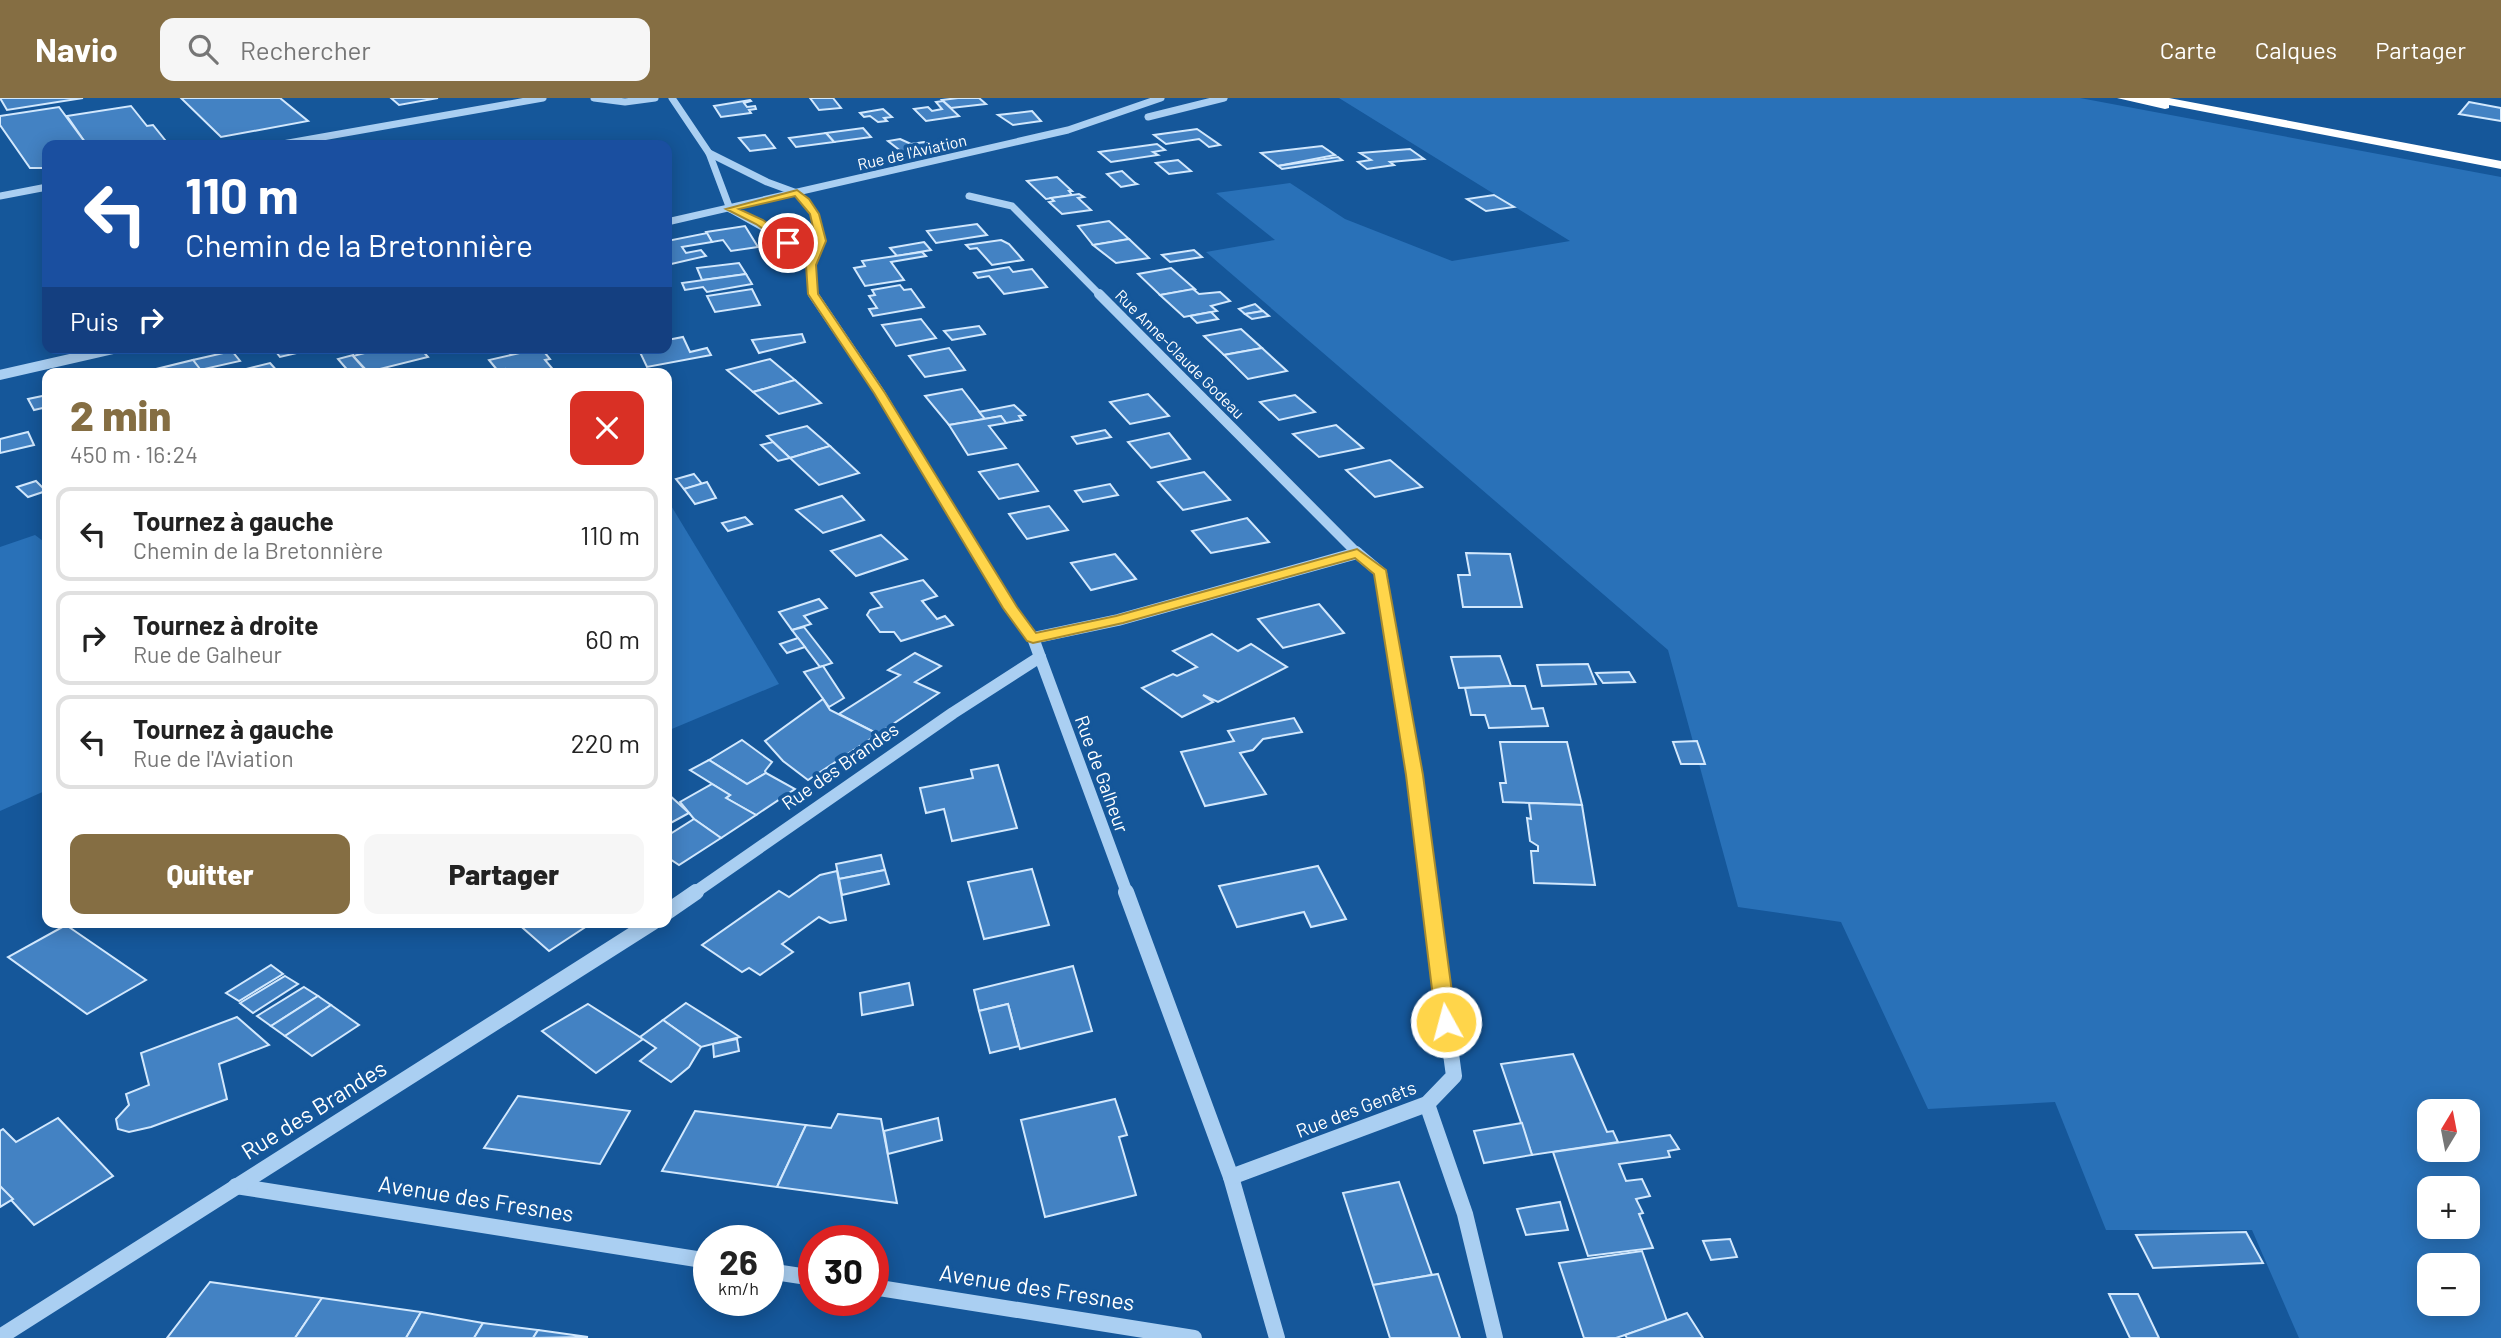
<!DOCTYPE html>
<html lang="fr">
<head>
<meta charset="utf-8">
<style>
  body { margin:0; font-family:Barlow,sans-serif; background:#f6f6f6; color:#222; height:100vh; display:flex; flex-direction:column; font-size:26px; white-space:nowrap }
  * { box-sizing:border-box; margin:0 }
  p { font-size:23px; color:#767676 }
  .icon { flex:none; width:38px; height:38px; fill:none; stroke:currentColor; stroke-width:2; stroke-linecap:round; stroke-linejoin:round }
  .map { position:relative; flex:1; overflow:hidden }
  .panel { position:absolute; left:42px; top:270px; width:630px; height:560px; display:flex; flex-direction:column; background:#fff; border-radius:14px; box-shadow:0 4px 18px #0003 }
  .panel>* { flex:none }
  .top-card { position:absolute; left:42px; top:42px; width:630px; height:214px; border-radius:14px; box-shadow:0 4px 18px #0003; background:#1a4fa0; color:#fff; overflow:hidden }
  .needle { width:46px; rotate:10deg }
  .tools { position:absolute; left:2417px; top:1001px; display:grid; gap:14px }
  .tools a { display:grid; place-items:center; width:63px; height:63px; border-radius:14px; background:#fff; box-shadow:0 4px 18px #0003; font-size:35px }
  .speed { position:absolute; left:693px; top:1127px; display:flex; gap:14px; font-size:35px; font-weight:700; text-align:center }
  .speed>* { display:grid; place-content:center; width:91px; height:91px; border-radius:50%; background:#fff; box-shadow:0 4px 18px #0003; line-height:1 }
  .speed small { font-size:18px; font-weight:400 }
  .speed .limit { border:10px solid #d22; background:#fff; color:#111 }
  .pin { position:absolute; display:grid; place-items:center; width:60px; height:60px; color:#fff; margin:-30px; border:4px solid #fff; border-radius:50%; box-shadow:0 2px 7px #0007 }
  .me { position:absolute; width:77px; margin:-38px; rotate:353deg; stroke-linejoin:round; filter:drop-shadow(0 0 5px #0008) }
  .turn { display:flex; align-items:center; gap:24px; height:147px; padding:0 28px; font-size:32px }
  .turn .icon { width:91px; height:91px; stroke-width:2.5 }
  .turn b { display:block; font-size:49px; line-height:60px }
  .then { display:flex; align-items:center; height:66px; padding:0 28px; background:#0003; gap:14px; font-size:26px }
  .round { display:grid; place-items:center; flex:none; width:74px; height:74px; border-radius:14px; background:#f6f6f6 }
  .headline { display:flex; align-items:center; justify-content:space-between; height:119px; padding:0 28px }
  h1 { font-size:42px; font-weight:800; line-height:52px; color:#856e43 }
  .action { display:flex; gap:14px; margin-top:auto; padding:14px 28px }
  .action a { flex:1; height:80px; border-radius:14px; background:#856e43; color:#fff; font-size:28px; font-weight:800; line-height:80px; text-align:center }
  .action a+a { background:#f6f6f6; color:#222 }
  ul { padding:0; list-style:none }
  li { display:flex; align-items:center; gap:21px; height:94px; margin:0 14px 10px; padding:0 14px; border:4px solid #e0e0e0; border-radius:14px }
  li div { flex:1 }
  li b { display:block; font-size:26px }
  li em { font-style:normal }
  header { display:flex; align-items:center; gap:42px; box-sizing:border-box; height:98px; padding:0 35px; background:#856e43; color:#fff }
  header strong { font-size:33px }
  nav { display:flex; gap:38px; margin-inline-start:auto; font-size:24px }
  .search { width:490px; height:63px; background:#f6f6f6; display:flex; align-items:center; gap:18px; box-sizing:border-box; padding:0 24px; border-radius:14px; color:#767676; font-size:26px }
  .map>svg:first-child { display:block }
  .green { fill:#2971b8; fill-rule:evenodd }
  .building { fill:#4382c3; stroke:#d2e8fd; stroke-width:2 }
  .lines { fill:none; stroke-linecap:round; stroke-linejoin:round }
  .minor-far3 { stroke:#aacff2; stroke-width:7 }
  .minor-far2 { stroke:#aacff2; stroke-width:10 }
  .minor-far1 { stroke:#aacff2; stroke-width:12 }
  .minor { stroke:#aacff2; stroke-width:16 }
  .highway { fill:#fff; fill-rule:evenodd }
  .route { fill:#ffd54a; stroke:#a68a30; stroke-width:2 }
  .labels { text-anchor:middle; stroke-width:7; stroke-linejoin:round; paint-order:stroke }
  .far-street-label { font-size:16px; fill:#fff; stroke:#15579a }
  .street-label { font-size:19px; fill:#fff; stroke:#15579a }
  .near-street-label { font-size:23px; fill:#fff; stroke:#15579a }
</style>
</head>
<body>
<header>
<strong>Navio</strong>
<div class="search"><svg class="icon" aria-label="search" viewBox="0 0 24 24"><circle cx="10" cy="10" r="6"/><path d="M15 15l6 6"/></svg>Rechercher</div>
<nav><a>Carte</a><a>Calques</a><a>Partager</a></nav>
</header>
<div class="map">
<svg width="2501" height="1240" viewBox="0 0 2501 1240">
  <rect width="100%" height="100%" fill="#15579a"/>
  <!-- green -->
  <g class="green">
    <path d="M1339 0H2080L2501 79V1240H2299L2252 1132H2106L2055 1004 1928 1011 1841 824 1738 809 1668 552 1206 154 1275 142 1216 95 1290 85 1345 121 1452 163 1570 143ZM2429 1013H2468V1052H2429ZM2429 1090H2468V1129H2429ZM2429 1167H2468V1206H2429Z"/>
    <path d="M667 401 779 586 667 633Z"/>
    <path d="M35 437 47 446V692L0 713V449Z"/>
  </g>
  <!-- building -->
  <g class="building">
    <path d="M0 0H83L7 12Z"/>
    <path d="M181 0H280L308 23 221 39Z"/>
    <path d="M391 0H438L399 7Z"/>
    <path d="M810 0H833L841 10 819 12Z"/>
    <path d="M958 0H979L986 6 951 10 942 2Z"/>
    <path d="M750 2 751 3 744 5 747 9 755 8 756 11 749 12 751 15 721 19 714 8Z"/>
    <path d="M943 3 959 18 926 23 914 11 928 9 932 13 942 11 936 4Z"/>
    <path d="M2469 4 2501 10V23L2459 16Z"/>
    <path d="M131 8 147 28 153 27 169 47H87L67 18Z"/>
    <path d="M59 9 87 47H47V70H30L0 27V18Z"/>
    <path d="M883 11 892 19 884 20 887 23 878 24 870 18 864 19 860 15Z"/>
    <path d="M1032 13 1041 23 1013 27 998 17Z"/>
    <path d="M863 30 871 39 834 44 826 35Z"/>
    <path d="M1197 31 1220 47 1209 49 1199 41 1166 46 1154 37Z"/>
    <path d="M826 35 834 44 796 49 789 40Z"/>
    <path d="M765 37 775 50 750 53 739 40Z"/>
    <path d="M900 41 911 46 924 44 940 51 907 58 888 43Z"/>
    <path d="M1157 46 1165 52 1153 54 1158 57 1111 64 1099 54Z"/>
    <path d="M1322 48 1335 57 1278 68 1261 55Z"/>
    <path d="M1410 51 1424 61 1390 64 1394 67 1367 71 1358 64 1371 62 1360 55Z"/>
    <path d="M1338 59 1342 62 1282 71 1278 68Z"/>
    <path d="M1178 62 1191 73 1169 76 1156 65Z"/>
    <path d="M1122 73 1135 85 1137 86 1121 89 1107 76Z"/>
    <path d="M1057 79 1072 93H1069L1072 97 1046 101 1027 83Z"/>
    <path d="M1079 96 1084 99 1078 100 1091 112 1062 116 1049 104 1054 103 1051 100Z"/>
    <path d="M1494 97 1514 109 1486 113 1467 101Z"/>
    <path d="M1109 123 1129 141 1093 147 1078 128Z"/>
    <path d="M977 126 987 137 936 145 927 133Z"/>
    <path d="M745 128 758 149 731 153 723 142 712 144 706 134Z"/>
    <path d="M707 135 712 144 682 149 686 155 701 152 706 158 667 167V143Z"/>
    <path d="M1129 141 1149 160 1116 165 1093 147Z"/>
    <path d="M1001 142 1009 146 1023 162 992 167 977 150 970 151 966 147Z"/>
    <path d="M924 144 931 152 897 158 890 150Z"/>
    <path d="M1194 152 1202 159 1170 164 1162 157Z"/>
    <path d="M922 154 926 158 891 164 904 182 865 188 854 170 865 168 862 163Z"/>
    <path d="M739 165 746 176 702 182 697 170Z"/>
    <path d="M1009 169 1013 174 1032 171 1047 189 1004 196 989 178 978 180 974 175Z"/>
    <path d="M1171 170 1195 191 1160 197 1138 176Z"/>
    <path d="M746 176 752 186 707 194 703 189 685 192 682 185Z"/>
    <path d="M900 187 904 192 911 191 924 209 873 218 869 211 877 210 869 198 875 197 872 192Z"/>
    <path d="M752 191 760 207 715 214 707 198Z"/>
    <path d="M1193 191 1199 196 1220 194 1230 203 1211 208 1217 213 1184 219 1160 197Z"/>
    <path d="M1255 206 1263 213 1245 216 1239 211Z"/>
    <path d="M1263 213 1269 218 1252 221 1245 216Z"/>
    <path d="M1211 214 1218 221 1197 225 1190 218Z"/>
    <path d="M921 221 936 240 896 248 882 227Z"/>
    <path d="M979 228 985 236 952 242 944 233Z"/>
    <path d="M1241 231 1262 250 1224 257 1204 238Z"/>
    <path d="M802 236 805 244 759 255 752 242Z"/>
    <path d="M683 239 690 254 707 250 711 257 647 269 638 250H667V242Z"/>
    <path d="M273 250H318L280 259Z"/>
    <path d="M384 250H420L428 259 368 274 353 258Z"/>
    <path d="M541 250 550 261 545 262 556 275H508L505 271 498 273 489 262Z"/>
    <path d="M949 250 965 272 925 279 909 258Z"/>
    <path d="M1262 250 1287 273 1248 281 1224 257Z"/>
    <path d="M232 253 240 263 200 272 193 262Z"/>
    <path d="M353 257V258L368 275H350L338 261Z"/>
    <path d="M770 261 795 282 753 294 727 272Z"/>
    <path d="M193 262 203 275H142L152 272Z"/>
    <path d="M270 265 279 275H245L242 272Z"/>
    <path d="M795 282 821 305 779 316 753 294Z"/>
    <path d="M962 291 985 321 949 327 925 298Z"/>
    <path d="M1148 296 1169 318 1130 326 1110 304Z"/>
    <path d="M47 297V309L34 312 28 301Z"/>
    <path d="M1295 297 1315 314 1279 322 1260 304Z"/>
    <path d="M1014 307 1025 317 1019 318 1022 322 1006 325 1001 318 985 321 979 314Z"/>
    <path d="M1001 318 1006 325 989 328 1006 350 968 357 949 327Z"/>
    <path d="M1336 327 1363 350 1319 359 1293 336Z"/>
    <path d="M807 328 830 348 790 360 767 338Z"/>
    <path d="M1105 332 1111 339 1077 346 1072 339Z"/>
    <path d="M28 334 34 347 0 355V341Z"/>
    <path d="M1169 335 1190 361 1151 370 1128 344Z"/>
    <path d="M773 344 790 360 778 363 761 347Z"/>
    <path d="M830 348 859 375 819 387 790 360Z"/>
    <path d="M1390 362 1422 389 1375 399 1346 372Z"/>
    <path d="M1018 366 1038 393 999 401 979 374Z"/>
    <path d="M1204 374 1230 402 1183 412 1158 384Z"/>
    <path d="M694 376 702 386 684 391 676 381Z"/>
    <path d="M36 383 46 393 28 399 17 389Z"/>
    <path d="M707 384 716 400 695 406 684 391Z"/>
    <path d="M1110 386 1118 397 1083 404 1075 393Z"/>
    <path d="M842 398 864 422 823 435 796 412Z"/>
    <path d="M1049 408 1068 432 1027 441 1009 416Z"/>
    <path d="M745 419 752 426 728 433 722 425Z"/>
    <path d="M1247 420 1269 444 1211 455 1192 433Z"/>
    <path d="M881 437 907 461 856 478 831 453Z"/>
    <path d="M1466 455 1510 456 1522 509H1463L1458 477H1470Z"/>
    <path d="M1115 456 1136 481 1091 492 1071 465Z"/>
    <path d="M923 482 937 498 922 503 937 521 945 518 953 527 901 543 894 534H880L867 517 870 512 882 509 871 495Z"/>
    <path d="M819 501 827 510 804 518 811 526 792 532 779 514Z"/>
    <path d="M1319 506 1344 535 1283 550 1258 521Z"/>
    <path d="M804 529 832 565 820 569 792 532Z"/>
    <path d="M1212 536 1238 553 1251 546 1287 569 1218 604 1203 597 1213 604 1182 619 1142 590 1173 576 1177 578 1197 569 1173 553Z"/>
    <path d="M798 540 805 549 787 555 780 546Z"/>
    <path d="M915 555 941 568 915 584 939 595 878 636 839 616 900 577 888 572Z"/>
    <path d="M1500 558 1511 588 1459 590 1451 559Z"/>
    <path d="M1588 566 1596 586 1542 588 1537 567Z"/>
    <path d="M823 568 844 600 829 609 804 574Z"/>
    <path d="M1629 574 1635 584 1603 585 1596 575Z"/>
    <path d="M1511 588H1525L1532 611 1543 610 1548 628 1489 630 1485 617H1471L1465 590Z"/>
    <path d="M823 601 830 612 878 636 808 682 783 663 765 643Z"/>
    <path d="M1294 620 1302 634 1263 641 1253 652 1240 655 1266 696 1205 708 1181 654 1234 643 1228 633Z"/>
    <path d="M742 642 772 664 765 673 766 675 747 686 709 662Z"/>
    <path d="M1697 643 1705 666H1681L1673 644Z"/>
    <path d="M1500 644H1567L1582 707 1503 704 1500 685H1506Z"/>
    <path d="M709 662 747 686 766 675 795 691 756 717 726 700 730 697 690 672Z"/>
    <path d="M998 667 1017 730 952 743 944 711 926 715 920 690 973 680 971 672Z"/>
    <path d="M712 686 730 697 726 700 756 717 721 740 694 721 680 704Z"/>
    <path d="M667 695 689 715 667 727Z"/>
    <path d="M1529 705 1582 707 1595 787 1534 785 1531 753H1538V748L1530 743 1527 720 1531 721Z"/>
    <path d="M694 721 721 740 679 767 667 759V738Z"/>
    <path d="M881 757 885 772 839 781 836 766Z"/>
    <path d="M1318 768 1346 821 1311 829 1304 814 1237 829 1219 788Z"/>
    <path d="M1032 771 1049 827 984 841 968 784Z"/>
    <path d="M885 772 889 786 842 797 839 781Z"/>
    <path d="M837 773 846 822 830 825 819 819 782 846 793 854 760 877 749 870 742 874 702 847 779 793 789 799 820 777Z"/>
    <path d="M516 824H593L549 853Z"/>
    <path d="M66 827 146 882 87 916 8 859Z"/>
    <path d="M271 867 283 876 239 903 226 895Z"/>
    <path d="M1073 868 1092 933 1020 951 1008 906 979 913 974 892Z"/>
    <path d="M285 878 298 886 253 915 240 905Z"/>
    <path d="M909 885 913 907 862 917 860 895Z"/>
    <path d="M304 889 318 898 271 928 257 918Z"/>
    <path d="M318 898 331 907 285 938 271 928Z"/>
    <path d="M686 905 740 939 701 949 663 922Z"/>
    <path d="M588 906 643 941 596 975 542 933Z"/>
    <path d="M1008 906 1019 948 990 955 979 913Z"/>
    <path d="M331 907 359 927 312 958 285 938Z"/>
    <path d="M237 919 269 947 219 966 227 1001 151 1029 129 1034 118 1031 116 1021 129 1007 126 996 149 987 141 955Z"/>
    <path d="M663 922 701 949 689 969 671 984 640 963 656 950 640 939Z"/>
    <path d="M737 941 739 953 714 959 713 946Z"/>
    <path d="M1573 956 1607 1034 1613 1033 1618 1044 1532 1057 1501 966Z"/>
    <path d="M518 998 630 1013 600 1066 484 1050Z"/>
    <path d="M1115 1001 1127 1037 1119 1039 1136 1097 1045 1119 1021 1022Z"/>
    <path d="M695 1013 806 1027 777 1089 662 1073Z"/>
    <path d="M838 1016 881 1021 897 1105 777 1089 806 1027 831 1030Z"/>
    <path d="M58 1020 113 1078 34 1127 0 1090V1033L3 1031 16 1044Z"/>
    <path d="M938 1020 942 1042 888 1056 884 1033Z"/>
    <path d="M1522 1025 1532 1057 1484 1065 1474 1033Z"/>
    <path d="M1670 1037 1679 1051 1668 1053 1670 1059 1619 1066 1626 1083 1642 1081 1650 1098 1636 1101 1643 1115 1639 1116 1653 1150 1588 1158 1553 1054Z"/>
    <path d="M1399 1084 1432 1177 1373 1187 1343 1095Z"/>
    <path d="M1 1089 13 1101 0 1109V1090Z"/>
    <path d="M1560 1104 1568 1132 1526 1137 1517 1111Z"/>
    <path d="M2246 1134 2263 1165 2153 1170 2136 1137Z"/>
    <path d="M1730 1141 1737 1159 1711 1162 1703 1143Z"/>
    <path d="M1642 1153 1667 1223 1616 1240H1584L1559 1165Z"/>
    <path d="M1438 1176 1460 1240H1390L1373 1187Z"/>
    <path d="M210 1184 322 1200 295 1240H167Z"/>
    <path d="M2109 1196H2138L2159 1240H2130Z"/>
    <path d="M322 1200 421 1214 406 1240H295Z"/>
    <path d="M421 1214 483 1225 474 1240H406Z"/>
    <path d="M1687 1215 1703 1240H1627L1625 1237Z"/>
    <path d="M483 1225 538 1232 533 1240H474Z"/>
    <path d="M538 1232 588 1239 533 1240Z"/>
  </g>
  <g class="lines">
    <!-- minor-far3 -->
    <g class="minor-far3">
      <path d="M594 0 625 4 655 0"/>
      <path d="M672 0 709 55 730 111"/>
      <path d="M1148 19 1224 0"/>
      <path d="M277 47 543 0"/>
      <path d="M709 55 767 84 797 95 806 103 815 116 821 143 811 167 814 198"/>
      <path d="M0 98 47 89"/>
      <path d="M969 98 1012 108 1101 198"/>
      <path d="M730 111 773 135 811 167"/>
      <path d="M667 124 1068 32 1161 0"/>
    </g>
    <!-- minor-far2 -->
    <g class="minor-far2">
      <path d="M813 196 880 295 977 456"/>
      <path d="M1099 196 1358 456"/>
      <path d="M0 277 118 250"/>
      <path d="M1353 456 1357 455"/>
    </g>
    <!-- minor-far1 -->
    <g class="minor-far1">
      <path d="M976 454 1010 510 1033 540 1127 795"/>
      <path d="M1356 454 1381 475 1414 677 1430 795"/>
      <path d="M1033 540 1118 522 1357 455"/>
      <path d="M694 795 953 615 1040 559"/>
    </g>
    <!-- minor -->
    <g class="minor">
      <path d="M1126 794 1231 1079 1277 1240"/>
      <path d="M667 814 696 794"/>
      <path d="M1427 1006 1465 1116 1495 1240"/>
      <path d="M1231 1079 1427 1006 1454 978 1429 794"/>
      <path d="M236 1088 709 1163"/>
      <path d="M768 1173 814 1180"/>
      <path d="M873 1189 1194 1240"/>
      <path d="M0 1239 653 824"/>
    </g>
    <!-- highway -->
    <path class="highway" d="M2117 0H2169L2501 63V71L2169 7V10L2165 11Z"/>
  </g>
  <!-- route -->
  <path class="route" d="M797 92 809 101 819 116 826 143 816 167 818 196 885 295 1017 509 1036 535 1116 518 1357 451 1386 472 1423 677 1456 924 1453 929 1446 931 1439 929 1436 924 1406 677 1374 476 1355 460 1123 525 1033 545 1027 543 1003 510 874 295 808 196 806 167 816 143 810 116 795 98 739 111 763 122 791 143 793 145 788 148 756 126 726 111Z"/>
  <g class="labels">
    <!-- far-street labels -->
    <g class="far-street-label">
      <text transform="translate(912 54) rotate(-13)" y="6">Rue de l'Aviation</text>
      <text transform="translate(1180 256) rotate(45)" y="6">Rue Anne-Claude Godeau</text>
    </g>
    <!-- street labels -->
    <g class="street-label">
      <text transform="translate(840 668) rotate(-35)" y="7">Rue des Brandes</text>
      <text transform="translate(1102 676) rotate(70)" y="7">Rue de Galheur</text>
      <text transform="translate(1356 1011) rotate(-21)" y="7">Rue des Genêts</text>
    </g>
    <!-- near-street labels -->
    <g class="near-street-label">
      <text transform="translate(314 1012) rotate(-32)" y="8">Rue des Brandes</text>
      <text transform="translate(476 1101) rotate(9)" y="8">Avenue des Fresnes</text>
      <text transform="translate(1037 1190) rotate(9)" y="8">Avenue des Fresnes</text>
    </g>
  </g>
</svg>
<div class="tools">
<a><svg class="needle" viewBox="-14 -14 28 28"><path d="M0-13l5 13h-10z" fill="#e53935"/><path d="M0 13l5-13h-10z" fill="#767676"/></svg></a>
<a>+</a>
<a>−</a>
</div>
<div class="speed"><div>26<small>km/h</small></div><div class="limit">30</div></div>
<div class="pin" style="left:788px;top:145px;background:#d93025"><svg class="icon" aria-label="arrive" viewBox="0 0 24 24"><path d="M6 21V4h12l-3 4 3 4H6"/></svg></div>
<svg class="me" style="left:1446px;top:924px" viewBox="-20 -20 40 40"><circle r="17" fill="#ffd54a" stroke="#fff" stroke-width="3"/><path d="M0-11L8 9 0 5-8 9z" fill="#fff"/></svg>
<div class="top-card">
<div class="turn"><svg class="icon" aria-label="left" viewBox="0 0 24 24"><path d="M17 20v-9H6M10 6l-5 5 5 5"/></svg><div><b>110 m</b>Chemin de la Bretonnière</div></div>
<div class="then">Puis<svg class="icon" aria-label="right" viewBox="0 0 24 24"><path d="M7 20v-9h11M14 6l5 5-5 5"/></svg></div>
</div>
<section class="panel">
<div class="headline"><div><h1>2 min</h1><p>450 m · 16:24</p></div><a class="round" style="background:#d93025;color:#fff"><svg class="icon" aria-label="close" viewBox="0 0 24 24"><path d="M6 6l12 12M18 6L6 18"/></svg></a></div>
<ul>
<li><svg class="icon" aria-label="left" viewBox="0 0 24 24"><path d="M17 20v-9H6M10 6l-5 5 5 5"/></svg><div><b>Tournez à gauche</b><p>Chemin de la Bretonnière</p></div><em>110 m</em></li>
<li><svg class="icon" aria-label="right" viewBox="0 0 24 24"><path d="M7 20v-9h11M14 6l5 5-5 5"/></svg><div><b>Tournez à droite</b><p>Rue de Galheur</p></div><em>60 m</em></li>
<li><svg class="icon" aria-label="left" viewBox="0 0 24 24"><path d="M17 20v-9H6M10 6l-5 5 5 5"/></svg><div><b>Tournez à gauche</b><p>Rue de l'Aviation</p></div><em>220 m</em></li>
</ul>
<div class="action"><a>Quitter</a><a>Partager</a></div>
</section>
</div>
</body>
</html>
